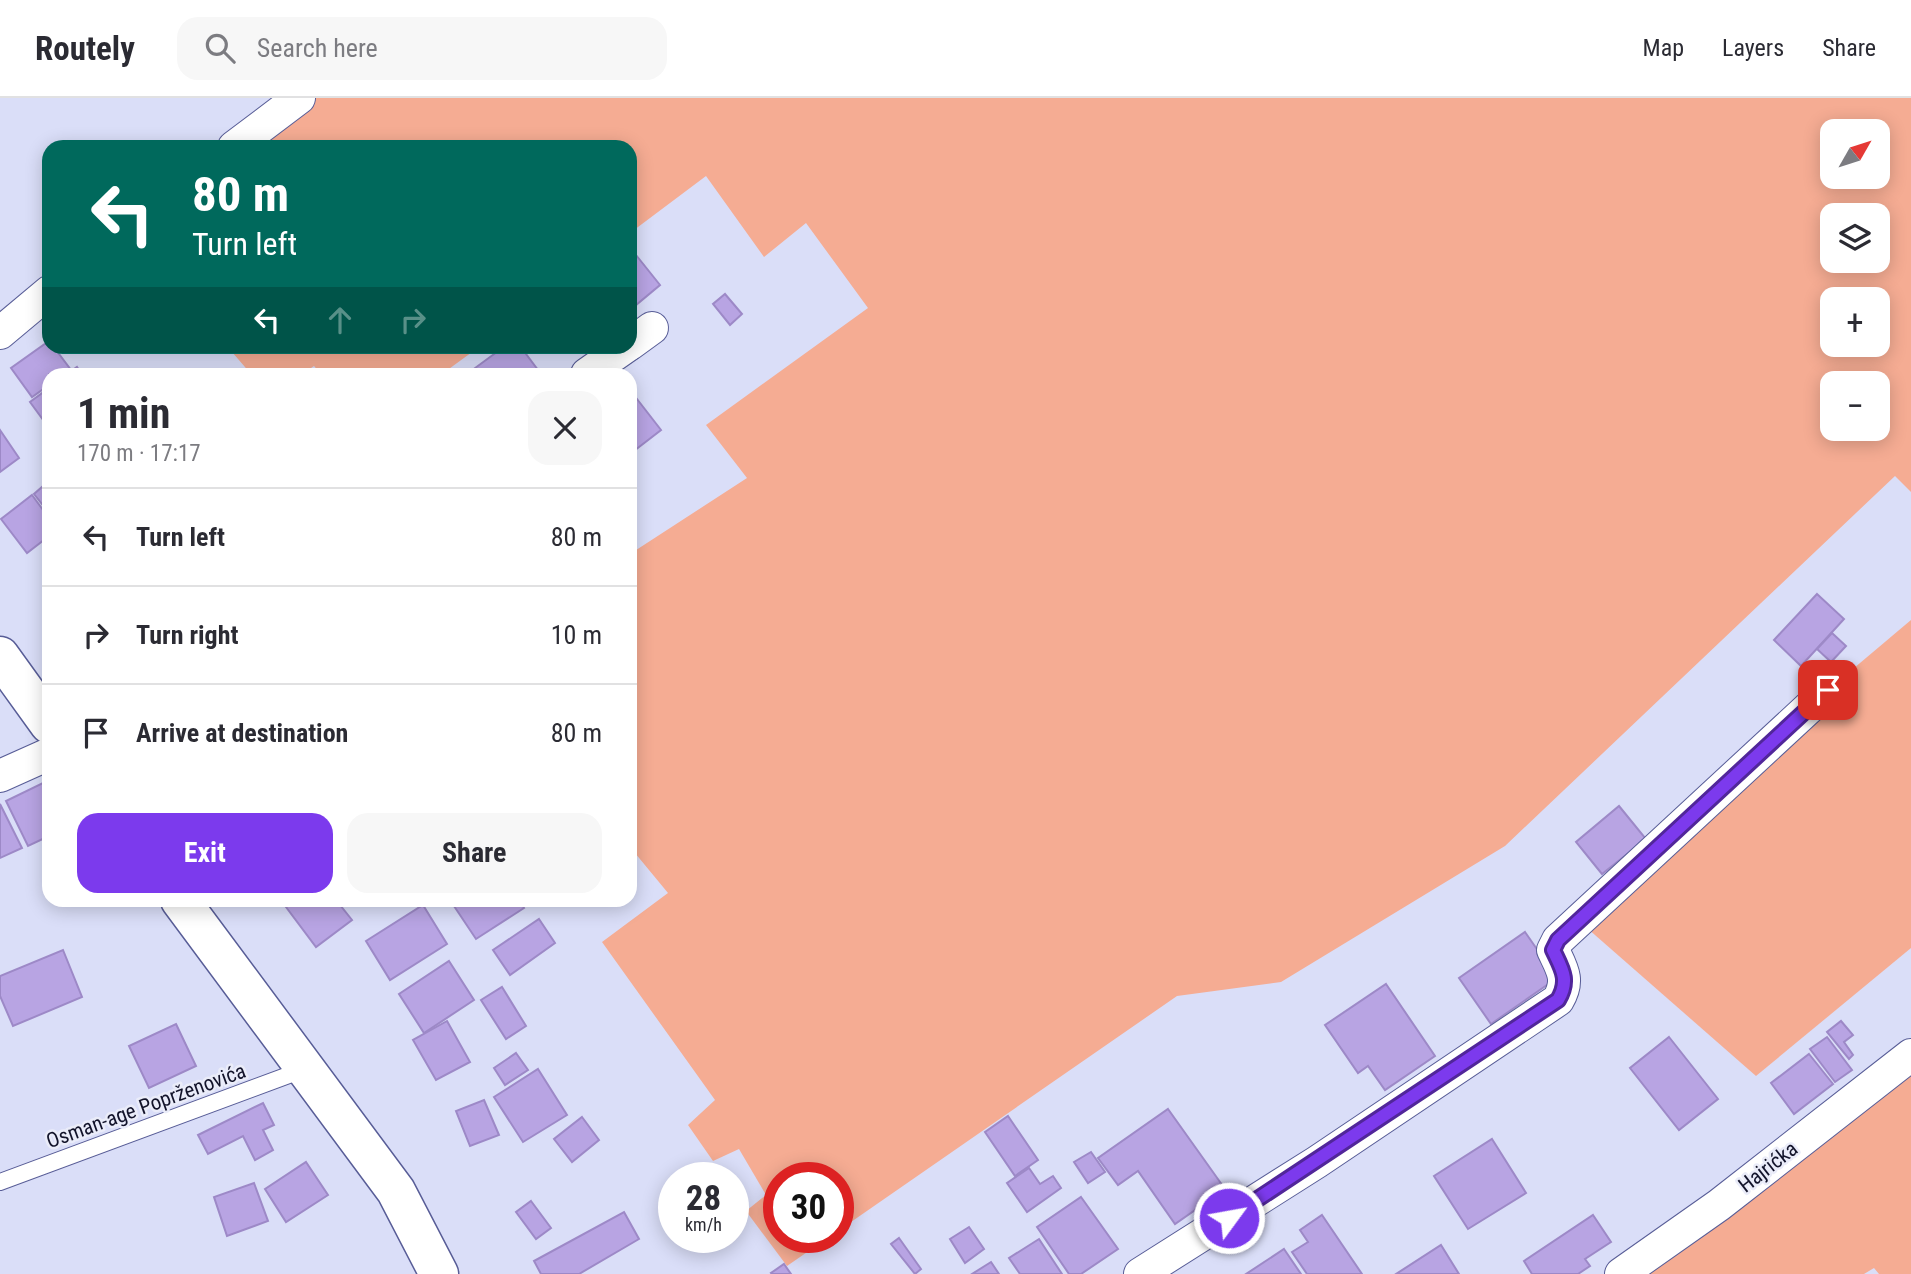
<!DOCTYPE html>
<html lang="en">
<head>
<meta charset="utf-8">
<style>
  body { margin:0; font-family:"Roboto Condensed",sans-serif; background:#f7f7f7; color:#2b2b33; height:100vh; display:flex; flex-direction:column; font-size:26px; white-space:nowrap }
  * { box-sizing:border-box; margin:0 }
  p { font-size:23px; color:#7c7c81 }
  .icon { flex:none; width:38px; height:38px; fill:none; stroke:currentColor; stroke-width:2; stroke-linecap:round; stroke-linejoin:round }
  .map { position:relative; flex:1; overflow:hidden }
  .details { position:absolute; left:42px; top:270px; width:595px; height:539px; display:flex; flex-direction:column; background:#fff; border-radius:21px; box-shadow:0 4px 18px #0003 }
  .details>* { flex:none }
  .guide { position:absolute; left:42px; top:42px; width:595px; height:214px; border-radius:21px; box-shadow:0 4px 18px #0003; background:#00695c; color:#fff; overflow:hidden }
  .needle { width:46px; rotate:51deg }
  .controls { position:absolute; left:1820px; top:21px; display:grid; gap:14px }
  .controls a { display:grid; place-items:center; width:70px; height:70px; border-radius:14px; background:#fff; box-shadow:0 4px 18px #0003; font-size:35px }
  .speed { position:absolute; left:658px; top:1064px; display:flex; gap:14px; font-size:35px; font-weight:700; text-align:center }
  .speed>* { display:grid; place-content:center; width:91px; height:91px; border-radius:50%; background:#fff; box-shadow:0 4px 18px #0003; line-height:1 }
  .speed small { font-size:18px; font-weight:400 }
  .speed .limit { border:10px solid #d22; background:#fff; color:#111 }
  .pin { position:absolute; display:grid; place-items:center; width:60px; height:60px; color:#fff; margin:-30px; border-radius:14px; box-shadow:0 4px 10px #0006 }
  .me { position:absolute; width:77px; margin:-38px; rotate:58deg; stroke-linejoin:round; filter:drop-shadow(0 0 5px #0008) }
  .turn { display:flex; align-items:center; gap:24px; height:147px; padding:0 35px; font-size:32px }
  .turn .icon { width:91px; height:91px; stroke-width:2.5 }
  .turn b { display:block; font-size:49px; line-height:60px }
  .lanes { display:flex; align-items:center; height:66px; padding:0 35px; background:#0003; justify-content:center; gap:35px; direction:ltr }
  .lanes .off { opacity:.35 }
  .round { display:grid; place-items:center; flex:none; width:74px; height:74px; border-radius:21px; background:#f7f7f7 }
  .overview { display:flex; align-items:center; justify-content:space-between; height:119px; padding:0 35px }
  h1 { font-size:42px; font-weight:700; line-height:52px }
  .button { display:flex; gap:14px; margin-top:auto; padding:14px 35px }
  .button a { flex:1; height:80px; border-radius:21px; background:#7c3aed; color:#fff; font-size:28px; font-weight:700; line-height:80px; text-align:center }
  .button a+a { background:#f7f7f7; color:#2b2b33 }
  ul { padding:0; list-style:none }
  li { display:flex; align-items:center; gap:21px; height:98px; padding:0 35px; border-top:2px solid #e1e1e2 }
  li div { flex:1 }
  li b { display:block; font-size:26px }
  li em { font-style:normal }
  header { display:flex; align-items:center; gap:42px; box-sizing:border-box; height:98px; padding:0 35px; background:#fff; border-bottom:2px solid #e1e1e2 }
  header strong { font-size:33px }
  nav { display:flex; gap:38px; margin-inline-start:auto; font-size:24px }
  .search { width:490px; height:63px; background:#f7f7f7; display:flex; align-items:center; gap:18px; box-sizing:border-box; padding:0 24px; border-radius:21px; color:#7c7c81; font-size:26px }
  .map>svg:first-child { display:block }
  .green { fill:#f5ac93; fill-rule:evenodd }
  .building { fill:#b8a4e3; stroke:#9d89c7; stroke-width:2 }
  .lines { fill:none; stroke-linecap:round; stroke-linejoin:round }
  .service-casing { stroke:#585d97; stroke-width:18 }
  .minor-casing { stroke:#585d97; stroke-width:34 }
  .tertiary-casing { stroke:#585d97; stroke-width:41 }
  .service { stroke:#fff; stroke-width:16 }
  .minor { stroke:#fff; stroke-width:32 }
  .tertiary { stroke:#fff; stroke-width:38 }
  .route-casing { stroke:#51269a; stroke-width:18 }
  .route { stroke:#7c3aed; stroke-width:12 }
  .labels { text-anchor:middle; stroke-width:5; stroke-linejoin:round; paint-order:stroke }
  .street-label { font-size:21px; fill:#12132a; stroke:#eaecf9 }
</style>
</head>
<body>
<header>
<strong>Routely</strong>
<div class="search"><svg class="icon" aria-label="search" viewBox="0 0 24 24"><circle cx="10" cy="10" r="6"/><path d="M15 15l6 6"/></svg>Search here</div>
<nav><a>Map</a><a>Layers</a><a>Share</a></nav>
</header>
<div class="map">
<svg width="1911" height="1176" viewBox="0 0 1911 1176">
  <rect width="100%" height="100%" fill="#dadef8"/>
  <!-- green -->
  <g class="green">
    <path d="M299 0H1911V394L1895 378 1505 748 1281 884 1177 898 838 1133V1080H779V1139H829L787 1168 746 1113 766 1097 739 1051 713 1063 688 1027 715 1002 602 844 668 795 630 749V456L747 380 706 327 868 210 806 125 764 159 706 78 630 135V49H234ZM1832 33H1878V79H1832ZM1832 117H1878V163H1832ZM1832 201H1878V247H1832ZM1832 285H1878V331H1832Z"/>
    <path d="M238 249V248L479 249 442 276H321L314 268 302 276H251L232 254Z"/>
    <path d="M1911 522V850L1756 978 1579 823 1828 592Z"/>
    <path d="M1911 957V1176H1879L1874 1170 1864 1176H1621Z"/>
  </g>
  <!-- building -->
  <g class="building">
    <path d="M636 157 660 187 630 212V162Z"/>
    <path d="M725 196 742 216 730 227 713 206Z"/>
    <path d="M49 243V248H53L71 272 64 276H49V287L32 299 11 270Z"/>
    <path d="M505 248H520L541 276H474L471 273Z"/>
    <path d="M77 269 82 276H67Z"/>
    <path d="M49 290V330L30 304Z"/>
    <path d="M630 292 661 332 630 356Z"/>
    <path d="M0 332 19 360 0 374Z"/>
    <path d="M42 389 49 397V415L34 396Z"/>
    <path d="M32 397 49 420V438L27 455 1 421Z"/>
    <path d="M1817 496 1844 521 1801 568 1774 542Z"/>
    <path d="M1832 535 1846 548 1831 564 1817 551Z"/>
    <path d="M49 682V738L28 748 6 703Z"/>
    <path d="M0 706 22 750 0 760Z"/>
    <path d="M1619 708 1646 741 1602 776 1576 744Z"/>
    <path d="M296 802H336L352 822 316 849 286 809Z"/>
    <path d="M450 802H519L524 810 476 841Z"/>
    <path d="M423 807 447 846 390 882 366 843Z"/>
    <path d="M539 821 555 845 510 877 493 852Z"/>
    <path d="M1525 834 1557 880 1491 926 1459 880Z"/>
    <path d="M63 852 82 899 13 928 0 898V878Z"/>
    <path d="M449 863 474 902 424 935 399 896Z"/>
    <path d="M1386 886 1435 958 1385 992 1368 968 1358 975 1325 927Z"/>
    <path d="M502 889 526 928 506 941 481 902Z"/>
    <path d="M447 923 470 964 436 982 413 942Z"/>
    <path d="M1841 923 1853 937 1844 944 1853 957 1849 961 1827 934Z"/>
    <path d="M176 926 196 968 149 990 129 948Z"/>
    <path d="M1669 939 1718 1001 1679 1032 1630 970Z"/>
    <path d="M1827 939 1852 972 1835 984 1810 951Z"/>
    <path d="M516 955 528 972 505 987 494 970Z"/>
    <path d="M1809 956 1833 986 1794 1016 1771 985Z"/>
    <path d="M538 971 567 1017 523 1044 494 999Z"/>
    <path d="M484 1002 499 1037 470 1048 456 1013Z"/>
    <path d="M263 1005 274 1027 263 1032 273 1052 255 1062 243 1038 208 1056 198 1037Z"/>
    <path d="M1168 1011 1225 1091 1175 1126 1138 1073 1118 1087 1098 1060Z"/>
    <path d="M1008 1018 1038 1062 1015 1078 985 1034Z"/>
    <path d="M582 1019 599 1042 572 1064 554 1041Z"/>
    <path d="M1492 1041 1526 1095 1468 1131 1434 1078Z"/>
    <path d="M1091 1054 1105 1074 1088 1085 1074 1064Z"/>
    <path d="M306 1064 328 1097 286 1124 265 1091Z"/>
    <path d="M1029 1070 1040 1086 1053 1078 1061 1090 1027 1114 1007 1085Z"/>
    <path d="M254 1085 268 1123 227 1138 214 1099Z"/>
    <path d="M1081 1099 1118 1151 1081 1176H1069L1037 1129Z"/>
    <path d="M531 1103 551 1130 536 1141 516 1114Z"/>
    <path d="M624 1114 639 1141 579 1176H541L534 1163Z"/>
    <path d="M1322 1117 1362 1176H1307L1292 1154 1308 1144 1300 1132Z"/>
    <path d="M1593 1117 1611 1144 1585 1161 1590 1168 1578 1176H1532L1524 1163Z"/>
    <path d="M969 1129 984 1151 965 1165 950 1141Z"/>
    <path d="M899 1140 921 1171 915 1176 891 1146Z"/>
    <path d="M1039 1141 1062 1176H1020L1009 1160Z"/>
    <path d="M1441 1147 1459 1176H1396Z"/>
    <path d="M1284 1151 1301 1176H1246Z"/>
    <path d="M991 1164 999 1176H972Z"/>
    <path d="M784 1166 791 1176H772L771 1175Z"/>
  </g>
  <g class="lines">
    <!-- service casing -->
    <g class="service-casing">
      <path id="service" d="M0 1084 305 971"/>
    </g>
    <!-- minor casing -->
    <g class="minor-casing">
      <g id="minor">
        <path d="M234 49 299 0"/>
        <path d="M0 235 49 194"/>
        <path d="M630 246 652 230"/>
        <path d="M587 276 627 248"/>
        <path d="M0 678 49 656"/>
        <path d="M1140 1176 1317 1064 1558 902C1570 882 1562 871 1553 852L1558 842 1828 592"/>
        <path d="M1621 1176 1719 1107 1911 957"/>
      </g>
    </g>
    <!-- tertiary casing -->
    <g class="tertiary-casing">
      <g id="tertiary">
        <path d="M0 558 49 626"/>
        <path d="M180 802 396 1093 439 1176"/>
      </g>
    </g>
    <!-- service -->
    <use href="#service" class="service"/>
    <!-- minor -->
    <use href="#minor" class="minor"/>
    <!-- tertiary -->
    <use href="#tertiary" class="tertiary"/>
  </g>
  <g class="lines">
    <!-- route casing -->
    <g class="route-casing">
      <path id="route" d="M1229 1120 1558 902C1570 882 1562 871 1553 852L1558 842 1828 592"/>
    </g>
    <!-- route -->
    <use href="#route" class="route"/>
  </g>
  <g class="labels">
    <!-- street labels -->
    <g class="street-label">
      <text transform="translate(146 1008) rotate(-20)" y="7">Osman-age Poprženovića</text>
      <text transform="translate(1768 1069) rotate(-38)" y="7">Hajrićka</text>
    </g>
  </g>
</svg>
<div class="controls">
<a><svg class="needle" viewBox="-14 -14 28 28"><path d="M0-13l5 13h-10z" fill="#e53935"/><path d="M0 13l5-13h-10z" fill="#7c7c81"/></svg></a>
<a><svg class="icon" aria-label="layers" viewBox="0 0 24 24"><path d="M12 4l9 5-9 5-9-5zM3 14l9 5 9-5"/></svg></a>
<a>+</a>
<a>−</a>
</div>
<div class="speed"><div>28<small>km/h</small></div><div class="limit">30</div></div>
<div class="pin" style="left:1828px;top:592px;background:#d93025"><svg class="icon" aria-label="arrive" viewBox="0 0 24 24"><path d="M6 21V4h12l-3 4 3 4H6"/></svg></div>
<svg class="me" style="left:1229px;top:1120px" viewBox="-20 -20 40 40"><circle r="17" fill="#7c3aed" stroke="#fff" stroke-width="3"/><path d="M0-11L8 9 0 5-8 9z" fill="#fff"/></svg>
<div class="guide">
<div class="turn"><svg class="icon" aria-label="left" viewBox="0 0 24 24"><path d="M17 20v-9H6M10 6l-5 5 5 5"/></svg><div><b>80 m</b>Turn left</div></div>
<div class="lanes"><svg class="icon" aria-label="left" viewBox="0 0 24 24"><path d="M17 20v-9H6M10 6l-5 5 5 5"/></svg><svg class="icon off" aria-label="ahead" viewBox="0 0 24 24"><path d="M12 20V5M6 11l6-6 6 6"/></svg><svg class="icon off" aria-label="right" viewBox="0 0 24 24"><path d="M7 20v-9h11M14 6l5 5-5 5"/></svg></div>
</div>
<section class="details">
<div class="overview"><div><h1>1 min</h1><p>170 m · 17:17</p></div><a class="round"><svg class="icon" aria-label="close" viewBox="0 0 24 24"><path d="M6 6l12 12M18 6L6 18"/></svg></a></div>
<ul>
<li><svg class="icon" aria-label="left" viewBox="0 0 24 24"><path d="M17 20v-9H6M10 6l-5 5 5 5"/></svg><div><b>Turn left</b></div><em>80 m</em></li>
<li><svg class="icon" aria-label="right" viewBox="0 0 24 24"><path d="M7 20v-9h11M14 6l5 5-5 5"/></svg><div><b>Turn right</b></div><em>10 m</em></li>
<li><svg class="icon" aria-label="arrive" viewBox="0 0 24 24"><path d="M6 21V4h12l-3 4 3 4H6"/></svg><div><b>Arrive at destination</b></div><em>80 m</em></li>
</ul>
<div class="button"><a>Exit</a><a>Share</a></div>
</section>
</div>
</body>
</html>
